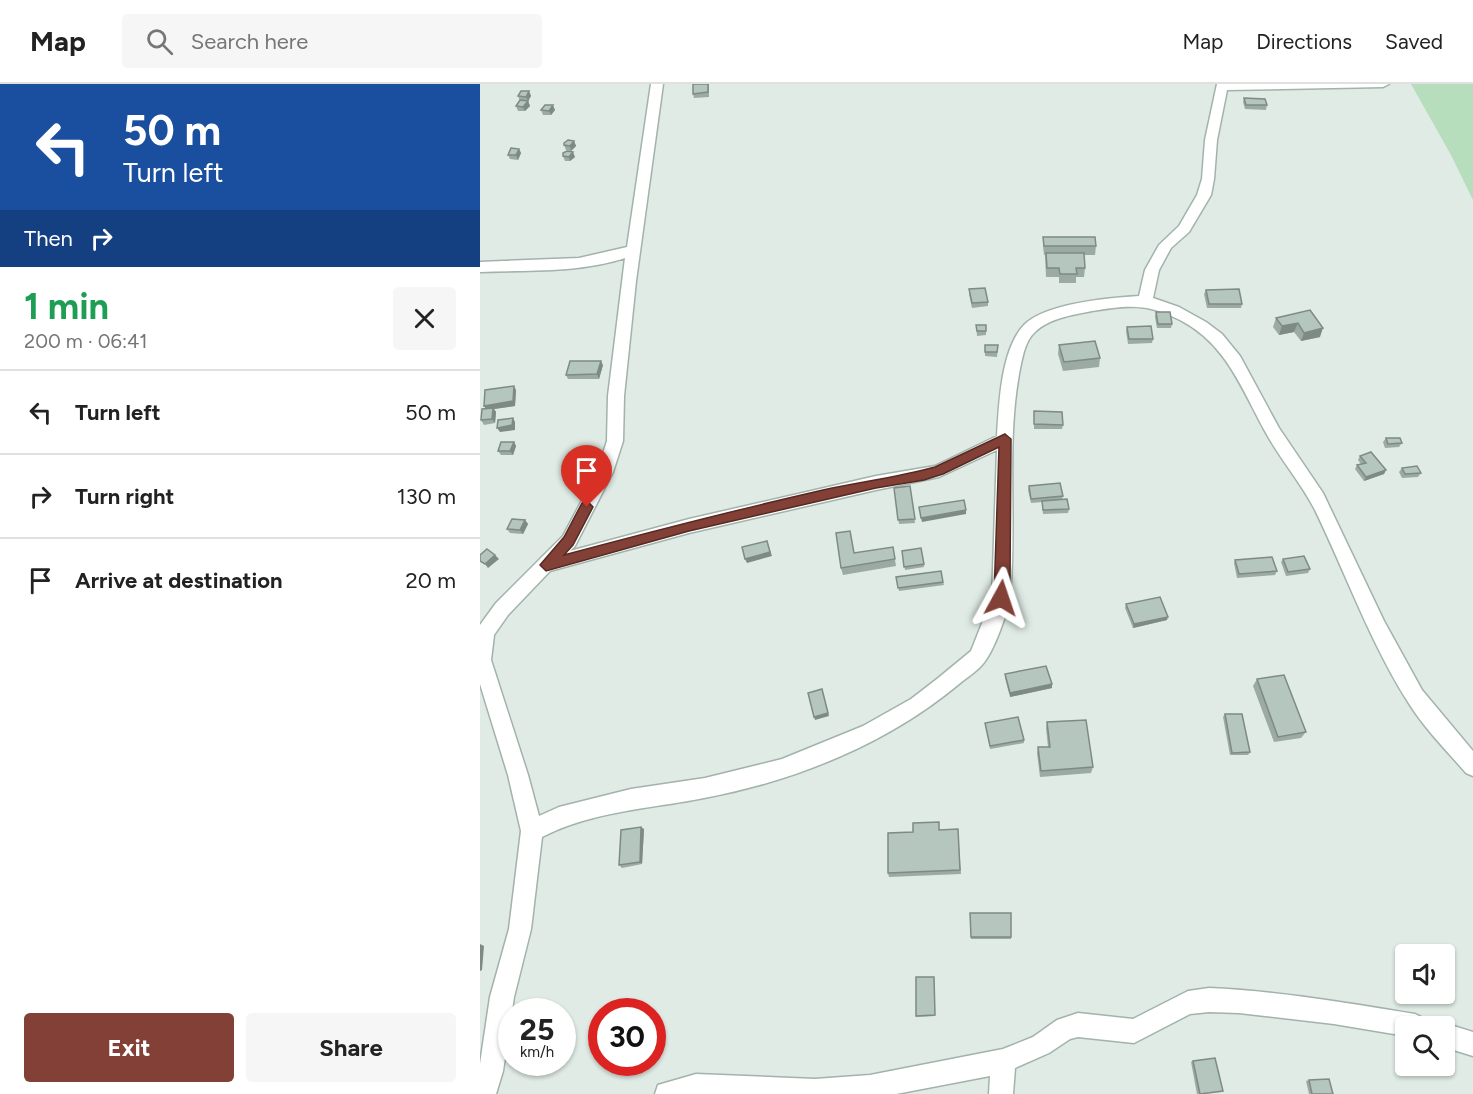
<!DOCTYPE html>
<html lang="en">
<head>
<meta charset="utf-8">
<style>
  body { margin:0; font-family:Figtree,sans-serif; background:#f6f6f6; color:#222; height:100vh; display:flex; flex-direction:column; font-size:22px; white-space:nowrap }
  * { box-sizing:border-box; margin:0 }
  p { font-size:20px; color:#767676 }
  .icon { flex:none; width:33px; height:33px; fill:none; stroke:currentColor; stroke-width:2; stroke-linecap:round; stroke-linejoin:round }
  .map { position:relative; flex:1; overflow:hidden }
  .drawer { display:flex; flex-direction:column; background:#fff; width:480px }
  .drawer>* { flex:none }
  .guide { background:#1a4fa0; color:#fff; overflow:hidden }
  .controls { position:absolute; left:915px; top:860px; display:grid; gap:12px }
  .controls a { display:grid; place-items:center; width:60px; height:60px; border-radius:6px; background:#fff; box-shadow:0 2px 4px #0004; font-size:30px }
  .speed { position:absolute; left:18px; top:914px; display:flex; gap:12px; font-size:30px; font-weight:700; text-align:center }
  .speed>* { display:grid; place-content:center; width:78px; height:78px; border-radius:50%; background:#fff; box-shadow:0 2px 4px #0004; line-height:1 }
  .speed small { font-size:15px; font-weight:400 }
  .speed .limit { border:9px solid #d22; background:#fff; color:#111 }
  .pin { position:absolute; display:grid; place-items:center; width:51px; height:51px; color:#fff; margin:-62px -26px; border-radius:50% 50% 50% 0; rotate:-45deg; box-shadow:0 0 6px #0007 }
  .pin .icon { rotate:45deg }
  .me { position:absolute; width:66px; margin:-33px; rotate:5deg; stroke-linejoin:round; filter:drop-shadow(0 0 4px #0008) }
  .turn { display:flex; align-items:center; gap:21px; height:126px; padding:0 24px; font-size:27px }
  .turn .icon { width:78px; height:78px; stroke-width:2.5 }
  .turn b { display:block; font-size:42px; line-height:51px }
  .then { display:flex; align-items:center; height:57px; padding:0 24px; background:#0003; gap:12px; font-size:22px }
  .round { display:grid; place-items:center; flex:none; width:63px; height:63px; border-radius:6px; background:#f6f6f6 }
  .summary { display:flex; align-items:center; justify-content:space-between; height:102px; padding:0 24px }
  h1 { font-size:36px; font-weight:700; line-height:45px; color:#1e9e55 }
  .button { display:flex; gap:12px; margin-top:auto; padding:12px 24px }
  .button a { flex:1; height:69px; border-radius:6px; background:#834036; color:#fff; font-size:24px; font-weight:700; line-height:69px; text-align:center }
  .button a+a { background:#f6f6f6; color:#222 }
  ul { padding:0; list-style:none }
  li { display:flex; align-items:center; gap:18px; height:84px; padding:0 24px; border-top:2px solid #e0e0e0 }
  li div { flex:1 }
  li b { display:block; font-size:22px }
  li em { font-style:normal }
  header { display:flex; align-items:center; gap:36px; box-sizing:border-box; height:84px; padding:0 30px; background:#fff; border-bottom:2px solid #e0e0e0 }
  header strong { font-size:28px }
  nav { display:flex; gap:33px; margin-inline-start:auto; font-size:21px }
  .search { width:420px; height:54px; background:#f6f6f6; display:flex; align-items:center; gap:15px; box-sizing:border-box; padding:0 21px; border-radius:6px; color:#767676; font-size:22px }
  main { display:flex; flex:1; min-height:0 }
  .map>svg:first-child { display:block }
  .green { fill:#b6debc }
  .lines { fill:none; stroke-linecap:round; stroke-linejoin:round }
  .street-casing { stroke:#a2b3ab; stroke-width:3 }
  .street { fill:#fff; fill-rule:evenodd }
  .wall { fill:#9baaa3 }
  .shaded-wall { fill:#7e8b84 }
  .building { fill:#b4c6bd; stroke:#7e8b84; stroke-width:1.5 }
  .route { fill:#834036; stroke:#552a23; stroke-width:1.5 }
</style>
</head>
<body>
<header>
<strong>Map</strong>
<div class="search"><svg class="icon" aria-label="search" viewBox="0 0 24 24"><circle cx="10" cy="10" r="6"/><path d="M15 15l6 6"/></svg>Search here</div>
<nav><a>Map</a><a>Directions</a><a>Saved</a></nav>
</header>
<main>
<section class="drawer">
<div class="guide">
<div class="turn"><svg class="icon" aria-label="left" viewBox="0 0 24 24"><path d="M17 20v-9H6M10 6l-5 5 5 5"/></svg><div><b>50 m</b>Turn left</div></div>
<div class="then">Then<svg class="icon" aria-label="right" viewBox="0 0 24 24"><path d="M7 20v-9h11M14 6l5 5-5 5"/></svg></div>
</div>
<div class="summary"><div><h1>1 min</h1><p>200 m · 06:41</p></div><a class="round"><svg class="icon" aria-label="close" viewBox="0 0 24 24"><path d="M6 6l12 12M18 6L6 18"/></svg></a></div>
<ul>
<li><svg class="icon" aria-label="left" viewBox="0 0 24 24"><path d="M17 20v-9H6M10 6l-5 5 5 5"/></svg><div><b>Turn left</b></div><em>50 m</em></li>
<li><svg class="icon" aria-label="right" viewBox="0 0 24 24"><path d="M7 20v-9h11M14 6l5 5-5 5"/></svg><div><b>Turn right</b></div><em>130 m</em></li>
<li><svg class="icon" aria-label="arrive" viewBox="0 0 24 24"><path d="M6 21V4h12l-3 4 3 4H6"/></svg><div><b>Arrive at destination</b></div><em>20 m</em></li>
</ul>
<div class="button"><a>Exit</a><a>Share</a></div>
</section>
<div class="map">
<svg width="993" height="1010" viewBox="0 0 993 1010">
  <rect width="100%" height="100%" fill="#dfebe4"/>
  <!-- green -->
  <path class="green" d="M931 0H993V116L971 71Z"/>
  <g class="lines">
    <!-- street casing -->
    <g class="street-casing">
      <g id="street">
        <path d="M171 0H183L156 197 144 312 143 357 133 388 95 462 90 467 209 435 396 392 455 382 517 352C519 320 521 265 544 241 566 219 628 214 659 212L665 186 679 161 699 142 717 111 722 95 725 56 737 0H909L903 3 747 6 737 56 734 95 731 111 709 148 691 164 679 186 673 214 699 223 726 238 742 250 760 272 799 344 843 409 904 537 942 606 993 667V692L986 689C966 666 944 644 928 618 890 558 866 490 835 426 821 399 801 376 786 349 762 306 747 260 700 236 667 219 648 221 612 227 593 231 569 234 555 248 544 258 542 276 539 290 526 363 537 438 530 511 528 528 514 568 502 581 496 588 486 594 479 600 407 660 315 697 224 714 169 725 112 727 62 753L51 845 34 913 23 987 16 1010H0V980L10 913 29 845 41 747 28 691 0 600V541L16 519 83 452 117 388 127 357 128 312 145 174C99 189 48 186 0 188V178L99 174 147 163ZM517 366 512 514 491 567 457 595 431 615 383 642 302 675 225 694 151 705 79 723 59 732 48 691 11 576 14 551 28 531 70 487 209 449 396 406 459 393Z"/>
        <path d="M729 904C798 907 867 919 935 930L943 934 947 942H926V952L854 940 759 929 729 928 710 930 654 959 598 953 590 955 569 969 535 984 533 1010H509L510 992 416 1010H175L178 1001 216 990 335 995 390 991 523 965 553 953 577 936 598 929 653 935 708 907Z"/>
        <path d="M964 939 993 948V972L964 963V942H957Z"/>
      </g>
    </g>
    <!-- street -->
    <use href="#street" class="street"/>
  </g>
  <!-- wall -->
  <g class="wall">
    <path d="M213 0H229V13L214 14 213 10Z"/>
    <path d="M49 7 51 12 48 17 50 22 45 27H38L36 22 40 17 38 12Z"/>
    <path d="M764 14 787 21 786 26 765 25 763 18Z"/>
    <path d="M61 26H75L71 31H63Z"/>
    <path d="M94 57 96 62 91 67 86 66 84 61Z"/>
    <path d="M39 65 41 69 38 76 30 75 28 71Z"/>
    <path d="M83 72 95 73 90 77H85Z"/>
    <path d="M563 153 616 162 615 171H604L605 184 604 193H596V199H579V193H566L565 171H564L563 162Z"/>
    <path d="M489 205 508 218V222L492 224 489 210Z"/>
    <path d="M726 206 762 220 761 224H727L724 210Z"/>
    <path d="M830 226 840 253 821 257 814 248 799 251 793 243 796 234Z"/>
    <path d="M676 228 692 240 691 244H677L675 233Z"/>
    <path d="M496 241 506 247V251L497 252Z"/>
    <path d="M647 243 673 255 672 259 648 260 646 247Z"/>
    <path d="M505 261H518L517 273 505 272Z"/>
    <path d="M579 261 620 274 619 283 583 287 578 270Z"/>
    <path d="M123 281 119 295H88L86 291Z"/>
    <path d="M36 306 35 322 14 325 16 328 15 339 4 341 1 336 6 325Z"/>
    <path d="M554 327 583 341 582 345H554Z"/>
    <path d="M906 354 922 359 919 363 905 364 903 358Z"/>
    <path d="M34 358 36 362 33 371H21L18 367Z"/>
    <path d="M880 372 906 386 904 390 884 397 875 385 877 381 881 380 878 376Z"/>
    <path d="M922 384 941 389 938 393 922 394 919 388Z"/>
    <path d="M430 402 435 439 419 440 414 404Z"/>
    <path d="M549 402 583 412 582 415 589 425 588 429 563 430 562 418 551 419 548 406Z"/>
    <path d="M45 436 48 440 43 450 30 449 27 445Z"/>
    <path d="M413 463 416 482 363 491 361 484 374 469Z"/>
    <path d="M422 467 444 480V483L425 486Z"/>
    <path d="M803 475 830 485 828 489 806 492 801 478Z"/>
    <path d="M755 476 797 487 795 491 757 494 754 479Z"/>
    <path d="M416 493 463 498 464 501 419 507Z"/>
    <path d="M646 520 687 536 653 544 645 524Z"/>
    <path d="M525 590 572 604 530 613 525 594Z"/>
    <path d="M777 595 826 648 821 654 794 658 773 602Z"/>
    <path d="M745 630 770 668 768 671H750L743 633Z"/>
    <path d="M567 638 613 683 611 689 560 693 557 669 558 663H568L566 644Z"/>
    <path d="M505 639 544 656V659L510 665Z"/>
    <path d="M164 745 162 780 142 784 139 781Z"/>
    <path d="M478 745 481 790 409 793 408 789 433 748Z"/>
    <path d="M490 829H531V855H491Z"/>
    <path d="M454 893 455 932 436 933V932Z"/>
    <path d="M713 977 725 1010H717L711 978Z"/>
    <path d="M829 996 853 1010H829L826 997Z"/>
  </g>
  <!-- shaded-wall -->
  <g class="shaded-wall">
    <path d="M49 7 51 12 48 17 46 13Z"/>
    <path d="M48 17 50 22 45 27 43 23Z"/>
    <path d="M73 21 75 26 71 31 69 27Z"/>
    <path d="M94 57 96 62 91 67 90 62Z"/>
    <path d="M39 65 41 69 38 76 36 71Z"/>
    <path d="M93 68 95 73 90 77 89 73Z"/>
    <path d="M818 239 814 248 799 251 802 242Z"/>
    <path d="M843 244 840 253 821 257 824 249Z"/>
    <path d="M121 277 123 281 119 295 117 290Z"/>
    <path d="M34 302 36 306 35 322 14 325 16 328 15 339 4 322Z"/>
    <path d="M33 334 35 338V346L20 348 17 344Z"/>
    <path d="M34 358 36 362 33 371 30 367Z"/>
    <path d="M906 386 904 390 884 397 886 393Z"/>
    <path d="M486 426V430L442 438 441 434Z"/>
    <path d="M45 436 48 440 43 450 40 446Z"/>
    <path d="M287 457 292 472 267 479 265 475Z"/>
    <path d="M15 471 19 475 8 484 5 480Z"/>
    <path d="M688 533 687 536 653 544 654 540Z"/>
    <path d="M572 600V604L530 613V609Z"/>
    <path d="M342 605 349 632 335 636 334 633Z"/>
    <path d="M161 743 164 745 162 780 160 778Z"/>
    <path d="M0 860 4 862 2 886 0 887Z"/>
    <path d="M174 955 177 956 172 972V960Z"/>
    <path d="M168 978H171L169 983 167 982Z"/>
  </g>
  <!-- building -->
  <g class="building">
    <path d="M213 0H228V8L213 10Z"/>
    <path d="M41 7H49L46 13 38 12Z"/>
    <path d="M764 14 785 15 787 21H766Z"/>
    <path d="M40 16 48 17 43 23 36 22Z"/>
    <path d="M65 21H73L69 27 61 26Z"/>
    <path d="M88 56 94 57 90 62 84 61V59Z"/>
    <path d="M31 64 39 65 36 71H28Z"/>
    <path d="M87 67 93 68 89 73 83 72V69Z"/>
    <path d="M563 153H615L616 162H564Z"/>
    <path d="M566 169H604L605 184H596L597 190H580L579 184H567Z"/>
    <path d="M505 204 508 218 492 219 489 205Z"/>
    <path d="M759 205 762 220H729L726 206Z"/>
    <path d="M830 226 843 244 824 249 818 239 802 242 796 234Z"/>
    <path d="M676 228H690L692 240H678Z"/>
    <path d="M496 241H506V247H497Z"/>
    <path d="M671 242 673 255H649L647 243Z"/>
    <path d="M615 257 620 274 584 278 579 261Z"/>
    <path d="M505 261H518L517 268H505Z"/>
    <path d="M90 277H121L117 290 86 291Z"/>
    <path d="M34 302 33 317 4 322 5 306Z"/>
    <path d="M13 324 12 335 1 336 2 325Z"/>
    <path d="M554 327 582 328 583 341 554 340Z"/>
    <path d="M33 334 32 341 17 344 18 336Z"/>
    <path d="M906 354H920L922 359 908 360Z"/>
    <path d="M21 358H34L30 367H18Z"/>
    <path d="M891 368 906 386 886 393 877 381 886 379 880 372Z"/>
    <path d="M937 382 941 389 925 390 922 384Z"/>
    <path d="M580 399 583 412 551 415 549 402Z"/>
    <path d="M430 402 435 435 418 436 414 404Z"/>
    <path d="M587 415 589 425 563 426 562 417Z"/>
    <path d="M484 416 486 426 441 434 439 423Z"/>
    <path d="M32 435 45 436 40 446 27 445Z"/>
    <path d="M370 447 374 469 413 463 415 475 361 484 356 449Z"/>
    <path d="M287 457 290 468 265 475 262 463Z"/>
    <path d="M441 464 444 480 424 483 422 467Z"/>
    <path d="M7 465 15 471 5 480 0 477V471Z"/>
    <path d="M824 472 830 485 808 488 803 475Z"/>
    <path d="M792 473 797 487 759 490 755 476Z"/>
    <path d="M461 487 463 498 418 504 416 493Z"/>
    <path d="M680 513 688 533 654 540 646 520Z"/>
    <path d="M566 582 572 600 530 609 525 590Z"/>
    <path d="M804 591 826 648 798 653 777 595Z"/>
    <path d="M342 605 348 629 334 633 328 609Z"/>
    <path d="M745 630H762L770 668 752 669Z"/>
    <path d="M538 633 544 656 510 662 505 639Z"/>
    <path d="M606 636 613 683 561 687 558 663H570L567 638Z"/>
    <path d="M459 738V746L478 745 480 786 408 789V749L433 748V739Z"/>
    <path d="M161 743 160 778 139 781 141 746Z"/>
    <path d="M490 829H531V853H491Z"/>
    <path d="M436 893H454L455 931 436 932Z"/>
    <path d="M735 974 743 1007 720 1010 713 977Z"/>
    <path d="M132 978H168L167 982Z"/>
    <path d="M849 995 853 1010H832L829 996Z"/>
  </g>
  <!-- route -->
  <path class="route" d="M525 350 531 355 530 498 526 518H516L514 514 519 363 463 390 444 396 396 404 209 447 66 487 60 481 84 453 102 419 107 417 113 423 93 461 84 471C170 448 256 426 343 406 380 398 419 393 455 383Z"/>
</svg>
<div class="controls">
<a><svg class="icon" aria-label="sound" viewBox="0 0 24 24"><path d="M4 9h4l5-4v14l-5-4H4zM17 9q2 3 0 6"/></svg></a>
<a><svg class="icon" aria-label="search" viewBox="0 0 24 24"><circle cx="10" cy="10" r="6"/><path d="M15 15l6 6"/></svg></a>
</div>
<div class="speed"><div>25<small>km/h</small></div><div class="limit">30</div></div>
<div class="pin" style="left:107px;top:423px;background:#d93025"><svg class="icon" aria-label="arrive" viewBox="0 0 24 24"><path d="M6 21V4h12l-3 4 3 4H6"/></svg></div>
<svg class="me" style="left:521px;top:514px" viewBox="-20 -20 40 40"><path d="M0-17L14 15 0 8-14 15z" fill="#834036" stroke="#fff" stroke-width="4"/></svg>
</div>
</main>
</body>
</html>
